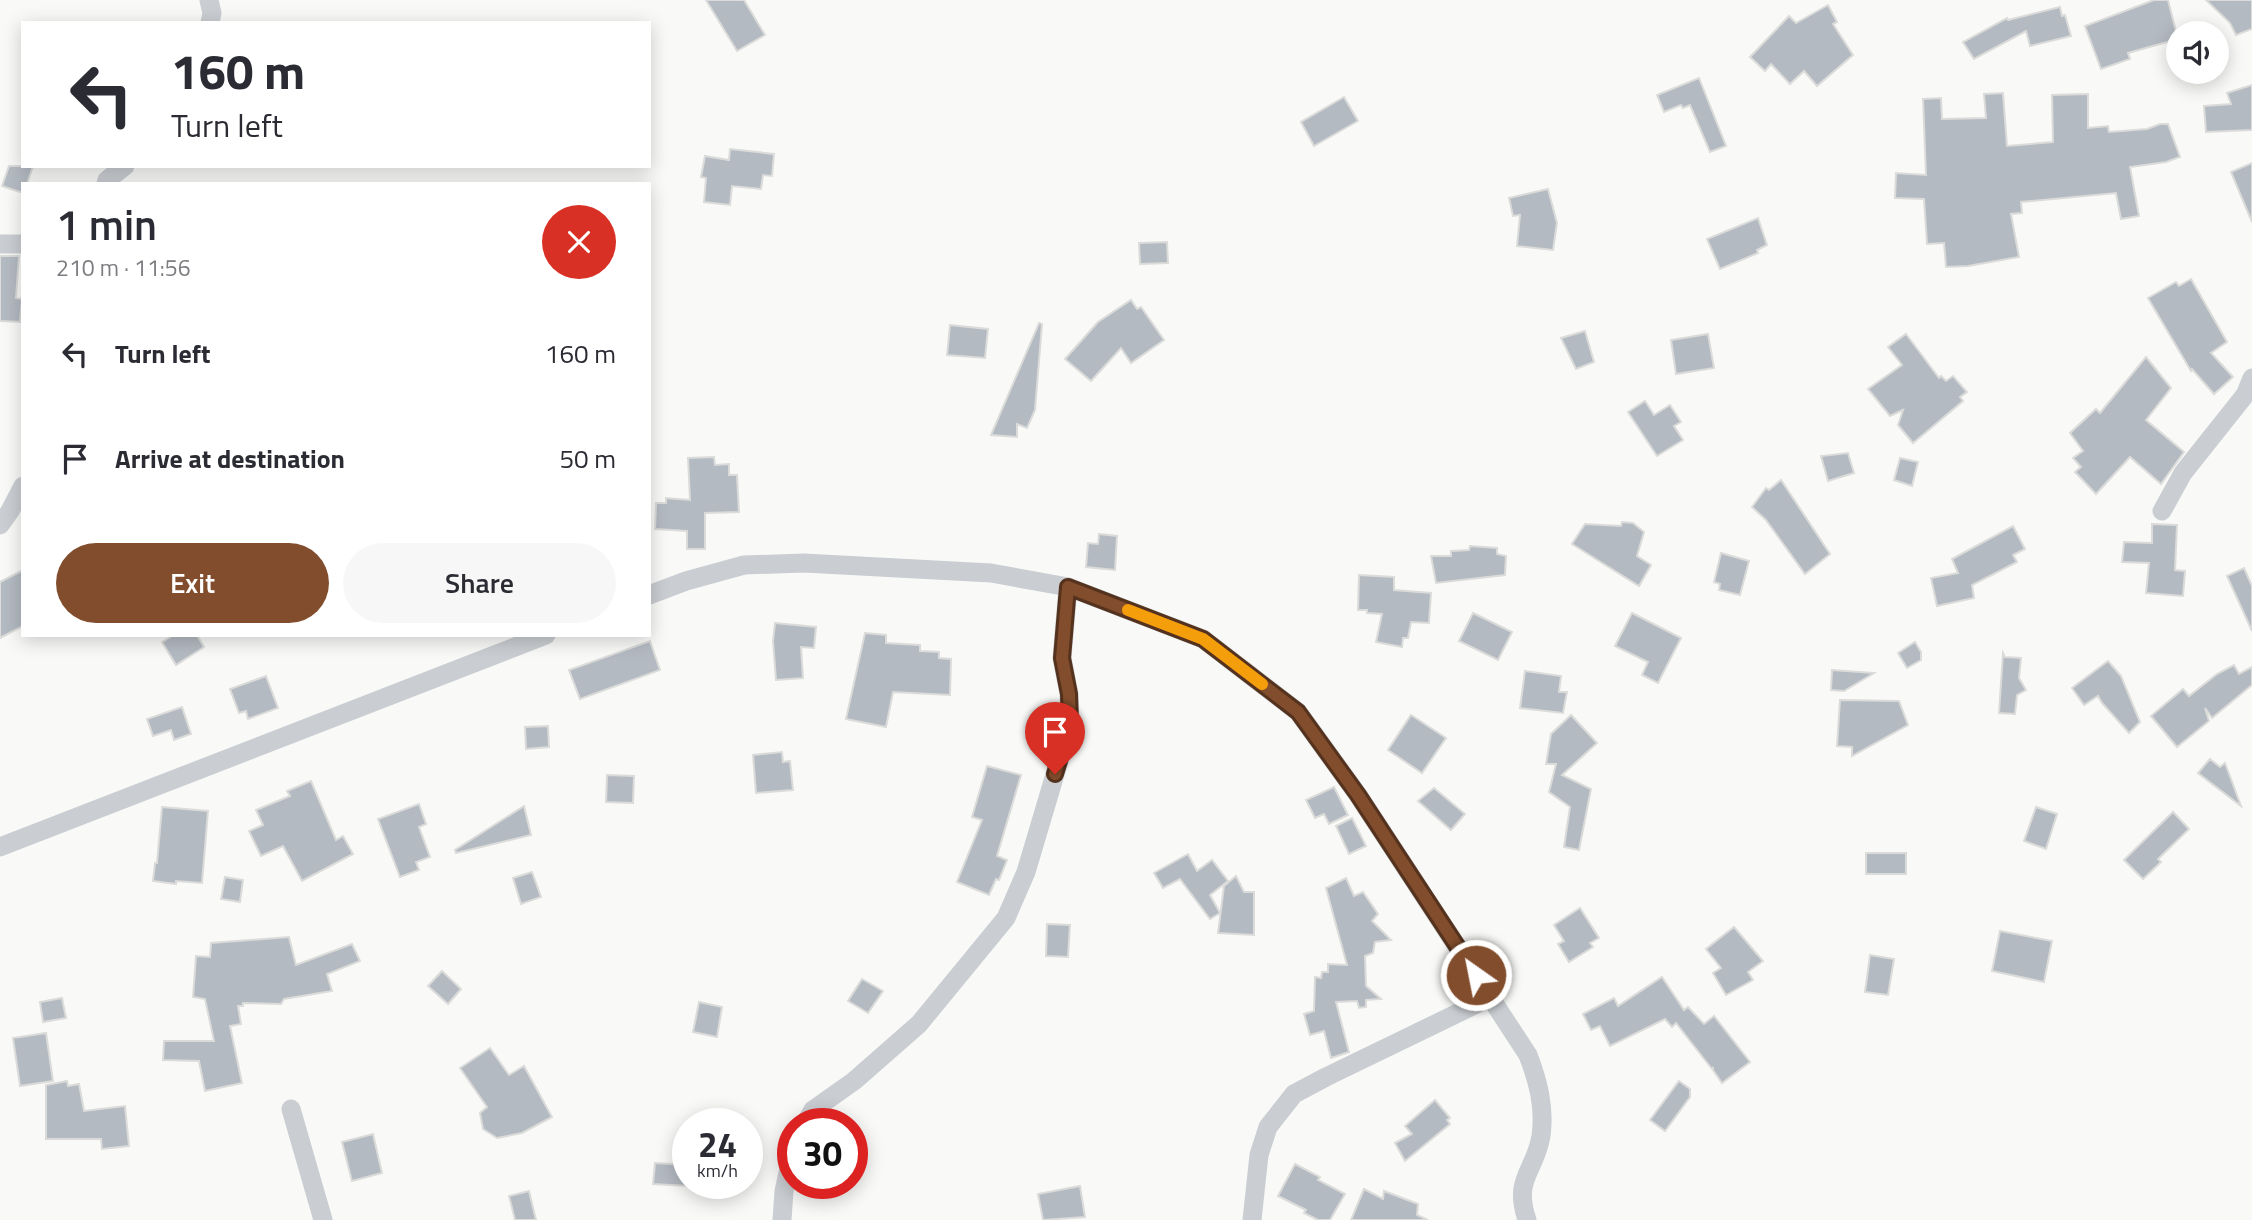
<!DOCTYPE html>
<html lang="en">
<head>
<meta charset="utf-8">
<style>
  body { margin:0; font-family:"Titillium Web",sans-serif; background:#f7f7f7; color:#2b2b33; height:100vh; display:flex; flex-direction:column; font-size:26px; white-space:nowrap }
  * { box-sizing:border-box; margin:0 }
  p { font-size:23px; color:#7c7c81 }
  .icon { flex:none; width:38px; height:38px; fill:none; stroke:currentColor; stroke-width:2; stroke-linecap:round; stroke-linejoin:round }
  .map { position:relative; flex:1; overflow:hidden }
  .sheet { position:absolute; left:21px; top:182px; width:630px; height:455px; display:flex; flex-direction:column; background:#fff; border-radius:0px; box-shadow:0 4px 18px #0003 }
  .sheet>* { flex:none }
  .guide { position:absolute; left:21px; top:21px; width:630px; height:147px; border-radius:0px; box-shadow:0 4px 18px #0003; background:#fff; color:#2b2b33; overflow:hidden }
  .controls { position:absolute; left:2166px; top:21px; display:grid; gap:14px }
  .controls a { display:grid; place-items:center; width:63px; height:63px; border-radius:50%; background:#fff; box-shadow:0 4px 18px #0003; font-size:35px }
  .speed { position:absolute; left:672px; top:1108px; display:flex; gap:14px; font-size:35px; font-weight:700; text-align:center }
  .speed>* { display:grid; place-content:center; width:91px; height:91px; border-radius:50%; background:#fff; box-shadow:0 4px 18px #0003; line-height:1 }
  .speed small { font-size:18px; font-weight:400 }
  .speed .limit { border:10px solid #d22; background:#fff; color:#111 }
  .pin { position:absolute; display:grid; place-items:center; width:60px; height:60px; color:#fff; margin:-72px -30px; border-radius:50% 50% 50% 0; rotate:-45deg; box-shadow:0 0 7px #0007 }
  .pin .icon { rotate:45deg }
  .me { position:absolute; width:77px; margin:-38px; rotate:327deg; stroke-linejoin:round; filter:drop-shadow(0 0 5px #0008) }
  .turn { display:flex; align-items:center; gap:24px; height:147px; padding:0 35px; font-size:32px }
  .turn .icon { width:91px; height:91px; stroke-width:2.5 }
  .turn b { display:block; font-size:49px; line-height:60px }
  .round { display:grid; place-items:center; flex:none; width:74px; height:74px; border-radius:37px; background:#f7f7f7 }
  .summary { display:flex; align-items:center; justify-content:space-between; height:119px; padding:0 35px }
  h1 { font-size:42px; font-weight:600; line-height:52px }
  .cta { display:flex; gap:14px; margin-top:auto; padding:14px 35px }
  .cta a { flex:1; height:80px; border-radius:42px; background:#824d2c; color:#fff; font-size:28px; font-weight:600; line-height:80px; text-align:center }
  .cta a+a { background:#f7f7f7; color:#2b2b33 }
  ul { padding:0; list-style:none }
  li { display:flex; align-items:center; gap:21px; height:105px; padding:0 35px }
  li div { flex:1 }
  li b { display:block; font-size:26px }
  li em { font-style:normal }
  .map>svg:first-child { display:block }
  .building { fill:#b4bac2; stroke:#dbdcda; stroke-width:2 }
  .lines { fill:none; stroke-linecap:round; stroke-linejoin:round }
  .minor { stroke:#cacdd1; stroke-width:19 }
  .route-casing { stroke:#54321d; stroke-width:18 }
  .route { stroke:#824d2c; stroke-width:12 }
  .slow { stroke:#f59e0b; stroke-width:12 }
</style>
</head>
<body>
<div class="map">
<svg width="2252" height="1220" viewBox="0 0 2252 1220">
  <rect width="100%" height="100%" fill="#f9faf8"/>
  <!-- building -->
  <g class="building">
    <path d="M706 0H744L765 35 737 51Z"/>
    <path d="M2154 0H2168L2178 39 2128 53 2130 59 2101 69 2085 26Z"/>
    <path d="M2206 0H2252V29L2236 35 2230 23Z"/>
    <path d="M1828 5 1837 22 1833 24 1853 55 1817 86 1804 71 1790 84 1771 64 1765 71 1750 57 1789 16 1796 23Z"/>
    <path d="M2060 7 2062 16 2065 15 2071 36 2030 46 2026 31 1974 59 1963 42 2007 18 2008 20Z"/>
    <path d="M1699 78 1726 146 1710 152 1690 105 1683 108 1681 105 1664 112 1657 95Z"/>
    <path d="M2252 85V130L2206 132 2204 106 2231 104 2227 93Z"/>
    <path d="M2003 93 2007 146 2053 142 2052 95 2088 94V128L2108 126 2109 132 2147 129 2160 124H2168L2180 157 2166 162 2130 167 2139 216 2121 219 2116 193 2021 202 2022 213 2011 214 2019 257 1968 266 1946 267 1944 243 1927 244 1924 199 1895 198 1896 173 1926 175 1923 99 1941 98 1942 119 1986 118 1984 94Z"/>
    <path d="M1344 97 1358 121 1314 146 1301 122Z"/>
    <path d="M730 149 774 154 772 176 763 175 761 189 732 186 730 205 704 202 706 178 701 177 705 156 729 160Z"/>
    <path d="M2252 163V222L2231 172Z"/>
    <path d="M9 166H33L27 184H23V193L2 186Z"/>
    <path d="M1548 189 1557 223 1553 250 1517 246 1520 215 1513 216 1509 198Z"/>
    <path d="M1758 218 1767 245 1757 250 1758 253 1720 269 1707 239Z"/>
    <path d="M1167 242 1168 263 1140 264 1139 243Z"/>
    <path d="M0 256H19L16 298 22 299 20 322 0 321Z"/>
    <path d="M2191 279 2227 342 2211 353 2233 377 2214 394 2192 369 2191 371 2148 298 2176 282 2179 286Z"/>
    <path d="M1131 300 1137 309 1141 307 1164 340 1131 363 1121 348 1091 381 1065 359 1098 322Z"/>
    <path d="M1039 323 1042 324 1035 410 1027 428 1017 424V437L991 435Z"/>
    <path d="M950 325 988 329 985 358 947 355Z"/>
    <path d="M1585 331 1594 362 1576 369 1561 338Z"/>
    <path d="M1708 334 1714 368 1676 374 1671 340Z"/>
    <path d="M1906 334 1939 378 1941 376 1946 381 1953 376 1967 392 1960 397 1963 401 1913 443 1898 425 1903 410 1890 416 1868 389 1902 365 1888 347Z"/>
    <path d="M2146 357 2171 388 2146 420 2184 452 2161 484 2130 457 2096 494 2075 472 2081 467 2073 458 2083 451 2070 433 2096 409 2100 413Z"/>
    <path d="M1645 401 1654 415 1670 405 1681 422 1674 426 1683 440 1657 456 1628 412Z"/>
    <path d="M1848 453 1854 473 1828 481 1821 456Z"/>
    <path d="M714 457 715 465 729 464V475H737L739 512 705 513V549H687V531L655 529 656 503H666V498L690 500 688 458Z"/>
    <path d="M1900 458 1918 462 1912 486 1894 480Z"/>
    <path d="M1781 480 1830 554 1805 574 1766 520 1752 507 1766 488 1769 490Z"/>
    <path d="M1622 522 1633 523 1644 532 1637 556 1651 565 1639 586 1572 544 1585 524 1621 526Z"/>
    <path d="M2152 524 2177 525 2175 570 2185 571 2183 596 2146 593 2149 563 2122 562 2124 542 2152 543Z"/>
    <path d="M2013 526 2025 549 2013 555 2017 562 1972 585 1974 598 1937 606 1931 578 1958 573 1952 559Z"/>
    <path d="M1099 534 1117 536 1115 570 1086 567 1088 543 1098 544Z"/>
    <path d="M1470 546 1497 548V554L1506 556 1505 575 1436 583 1431 556H1451V551L1469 550Z"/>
    <path d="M1721 553 1749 561 1740 595 1719 590 1720 584 1714 582Z"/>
    <path d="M2244 568 2252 586V631L2227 576Z"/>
    <path d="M23 570V626L0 638V582Z"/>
    <path d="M1359 575 1394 577V590L1431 593 1429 623 1411 622 1408 638H1403L1402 647 1376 642 1382 614 1367 613V610H1358Z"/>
    <path d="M1473 613 1512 632 1498 660 1459 641Z"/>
    <path d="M1632 613 1681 638 1658 683 1642 675 1648 662 1615 646Z"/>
    <path d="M775 623 816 627 814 648 801 647 803 678 776 680 773 641Z"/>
    <path d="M865 633 886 635V643L920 645V651L939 652V658L951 659 950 695 893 692 886 727 846 719Z"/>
    <path d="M174 635H197L204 647 176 665 162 642Z"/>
    <path d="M650 641 660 670 580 699 569 670Z"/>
    <path d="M1915 642 1921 652V660L1907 668 1898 653Z"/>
    <path d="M2003 653 2005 657 2021 658 2019 678 2026 690 2017 695 2015 714 1999 713Z"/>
    <path d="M2108 661 2121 676 2140 722 2129 733 2102 703 2098 696 2084 705 2072 688Z"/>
    <path d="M2234 665 2239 674 2252 667V685L2212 718 2205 708 2209 721 2177 747 2151 716 2183 689 2189 696 2217 674Z"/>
    <path d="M1832 670 1874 673 1844 691 1831 690Z"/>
    <path d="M1525 671 1561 676 1559 692H1567L1563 713 1520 708Z"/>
    <path d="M266 676 278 708 248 719 246 711 239 713 230 689Z"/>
    <path d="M1840 700 1899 701 1908 725 1852 756V747L1837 746Z"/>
    <path d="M182 707 191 734 174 740 171 730 153 736 147 719Z"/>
    <path d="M1411 715 1446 738 1422 773 1388 750Z"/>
    <path d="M1571 715 1597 743 1562 775 1591 789 1579 850 1564 847 1570 807 1549 792 1556 764H1546L1551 734Z"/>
    <path d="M548 726 549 747 526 749 525 727Z"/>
    <path d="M782 752 783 762 790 761 793 790 756 793 753 755Z"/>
    <path d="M2210 759 2220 767 2225 763 2241 806 2198 773Z"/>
    <path d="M987 766 1021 775 997 856 1007 860 999 880 996 879 989 895 957 882 982 820 972 817Z"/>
    <path d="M607 775 634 776 633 803 606 802Z"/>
    <path d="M311 781 336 840 343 836 353 854 302 881 283 846 261 856 249 831 263 825 256 810 290 796 287 791Z"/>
    <path d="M1334 787 1348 815 1329 824 1324 814 1315 818 1306 800Z"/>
    <path d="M1434 788 1465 814 1451 830 1418 801Z"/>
    <path d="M419 804 426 824 419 827 430 857 416 862 419 870 400 877 378 819Z"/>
    <path d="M524 806 531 835 456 853 455 850Z"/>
    <path d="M162 807 208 811 202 883 176 881V884L153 881 155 863H157Z"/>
    <path d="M2036 807 2057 814 2046 849 2024 841Z"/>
    <path d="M2173 812 2189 829 2158 859 2161 862 2143 879 2124 860Z"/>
    <path d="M1352 818 1366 846 1349 854 1336 826Z"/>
    <rect x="1866" y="853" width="40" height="21"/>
    <path d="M1188 854 1197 871 1212 860 1228 881 1210 895 1220 913 1210 919 1180 879 1163 888 1154 873Z"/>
    <path d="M532 872 541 897 521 904 513 878Z"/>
    <path d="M1236 876 1244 892H1254V935L1218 933 1224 886Z"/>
    <path d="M225 877 243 880 240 902 221 899Z"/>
    <path d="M1346 878 1354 896 1363 892 1378 914 1372 921 1391 940 1375 942 1373 953 1365 956 1366 986 1381 999 1366 1000V1007L1359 1008 1357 1001 1336 1002 1349 1052 1331 1058 1324 1031 1310 1035 1304 1014 1314 1011 1315 977 1321 978 1322 972H1328V964L1347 965 1326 888Z"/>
    <path d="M1580 908 1599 938 1590 943 1593 947 1569 962 1558 944 1564 941 1554 925Z"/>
    <path d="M1047 924 1070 925 1068 957 1046 956Z"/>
    <path d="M1734 927 1763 961 1748 972 1753 980 1726 995 1713 973 1721 968 1706 949Z"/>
    <path d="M2000 931 2052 941 2044 982 1992 971Z"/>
    <path d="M289 937 296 965 352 944 360 961 327 974 332 991 284 999 281 1004 243 1003V1006H238L241 1024 230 1026 242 1083 205 1091 199 1061 163 1060 164 1041H214L205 999 193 997 196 956 210 957 211 943Z"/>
    <path d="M1870 955 1894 959 1888 995 1865 992Z"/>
    <path d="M442 971 461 989 448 1004 428 986Z"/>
    <path d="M1662 977 1684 1010 1688 1007 1704 1024 1714 1016 1750 1062 1722 1083 1713 1070V1067L1712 1069 1676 1023 1672 1027 1665 1019 1610 1046 1600 1026 1591 1030 1583 1014 1614 998 1618 1006Z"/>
    <path d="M862 979 883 991 868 1013 848 1001Z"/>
    <path d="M62 998 66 1018 43 1022 40 1002Z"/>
    <path d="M699 1002 722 1007 717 1037 693 1032Z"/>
    <path d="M46 1033 53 1081 20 1086 13 1038Z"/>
    <path d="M490 1048 509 1075 524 1066 552 1117 522 1133 497 1138 483 1129 480 1113 487 1107 460 1068Z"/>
    <path d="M67 1081 68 1086 79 1084 84 1111 125 1106 129 1146 102 1149 101 1139H46V1085Z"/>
    <path d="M1679 1081 1690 1089V1097L1665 1131 1650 1120Z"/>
    <path d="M1435 1100 1450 1118 1447 1120 1450 1124 1405 1161 1395 1143 1412 1134 1405 1126Z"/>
    <path d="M373 1134 382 1173 352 1181 342 1142Z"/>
    <path d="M655 1163 688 1165V1186L653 1184Z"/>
    <path d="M1295 1164 1320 1177 1318 1180 1345 1194 1330 1220H1318L1304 1213 1306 1210 1278 1196Z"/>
    <path d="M1080 1186 1085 1217 1043 1220 1038 1194Z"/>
    <path d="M1364 1189 1383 1199 1384 1191 1418 1204 1417 1215 1428 1220H1351Z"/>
    <path d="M529 1191 536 1220H515L509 1196Z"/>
  </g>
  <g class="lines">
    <!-- minor -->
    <g class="minor">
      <path d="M209 0 212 13 210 23"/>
      <path d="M106 184 107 180 125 166"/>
      <path d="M0 244H23"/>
      <path d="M2162 511 2183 473 2245 395 2252 378"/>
      <path d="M0 525 10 511 23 486"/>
      <path d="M649 595 686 581 744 565 804 563 991 573 1068 587 1203 639 1298 712 1358 795 1528 1055C1538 1081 1545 1107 1541 1136 1535 1172 1513 1178 1527 1220"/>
      <path d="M0 847 546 635"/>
      <path d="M291 1109 323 1220"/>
      <path d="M805 1124 813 1110 854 1081 919 1024 1006 918 1026 872 1070 724 1069 694 1062 658 1068 587"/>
      <path d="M782 1220 784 1191 793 1150"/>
      <path d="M1252 1220 1259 1155 1268 1127 1294 1094 1326 1077 1491 997"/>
    </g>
  </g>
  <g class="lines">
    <!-- route casing -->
    <g class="route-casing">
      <path id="route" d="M1055 774 1070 724 1069 694 1062 658 1068 587 1203 639 1298 712 1358 795 1476 975"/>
    </g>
    <!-- route -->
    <use href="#route" class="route"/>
    <!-- slow -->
    <path class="slow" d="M1128 610 1203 639 1262 684"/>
  </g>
</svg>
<div class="controls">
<a><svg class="icon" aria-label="sound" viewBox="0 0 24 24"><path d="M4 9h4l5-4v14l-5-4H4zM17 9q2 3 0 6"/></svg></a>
</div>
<div class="speed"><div>24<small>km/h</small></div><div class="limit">30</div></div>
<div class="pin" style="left:1055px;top:774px;background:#d93025"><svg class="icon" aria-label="arrive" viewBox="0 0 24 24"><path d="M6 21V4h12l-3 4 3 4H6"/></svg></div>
<svg class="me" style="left:1476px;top:975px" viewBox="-20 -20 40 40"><circle r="17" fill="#824d2c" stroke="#fff" stroke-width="3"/><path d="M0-11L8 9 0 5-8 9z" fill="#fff"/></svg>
<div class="guide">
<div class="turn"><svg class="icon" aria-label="left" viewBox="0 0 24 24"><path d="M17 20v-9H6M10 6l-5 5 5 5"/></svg><div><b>160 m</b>Turn left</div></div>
</div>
<section class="sheet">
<div class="summary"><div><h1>1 min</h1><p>210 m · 11:56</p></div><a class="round" style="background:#d93025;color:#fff"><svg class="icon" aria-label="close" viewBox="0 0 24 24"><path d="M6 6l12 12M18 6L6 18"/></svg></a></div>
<ul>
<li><svg class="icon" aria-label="left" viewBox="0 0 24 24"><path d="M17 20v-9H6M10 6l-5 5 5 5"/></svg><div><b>Turn left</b></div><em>160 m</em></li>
<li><svg class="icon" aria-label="arrive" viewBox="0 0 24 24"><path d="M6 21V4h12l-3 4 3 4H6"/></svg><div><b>Arrive at destination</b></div><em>50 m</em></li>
</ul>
<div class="cta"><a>Exit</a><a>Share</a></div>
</section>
</div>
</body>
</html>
